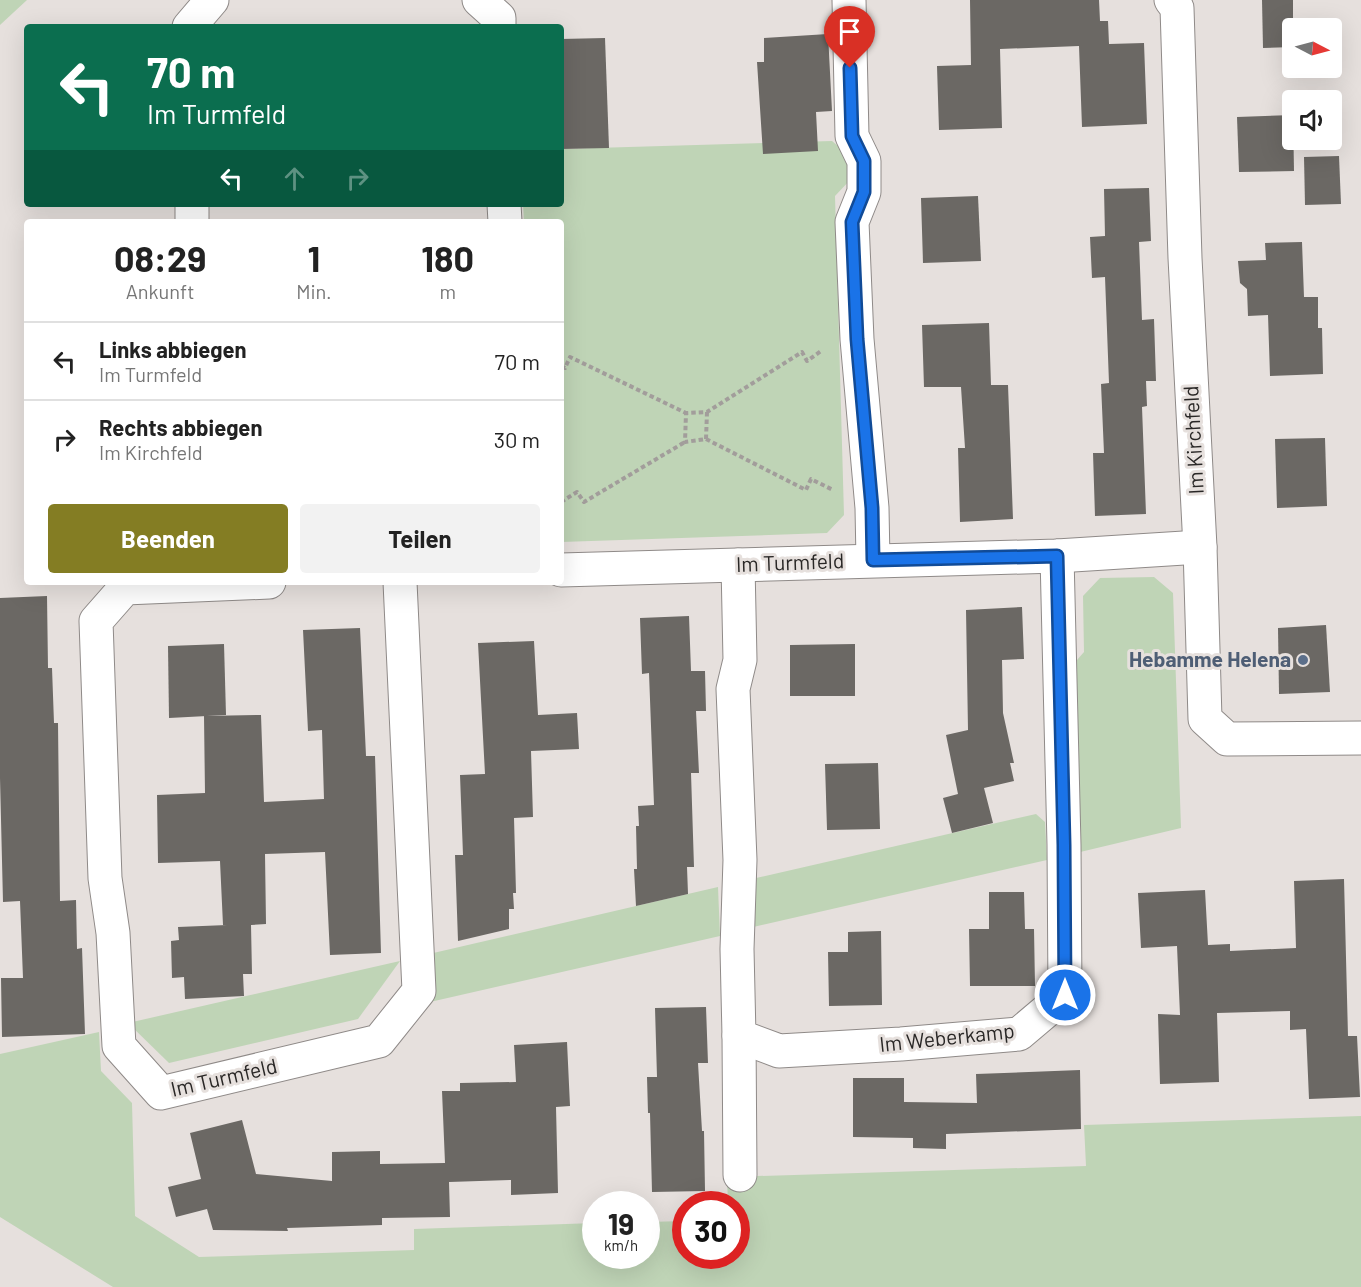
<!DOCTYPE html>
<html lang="de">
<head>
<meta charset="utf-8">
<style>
  body { margin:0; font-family:Barlow,sans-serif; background:#f2f2f2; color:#222; height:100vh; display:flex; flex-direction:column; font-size:22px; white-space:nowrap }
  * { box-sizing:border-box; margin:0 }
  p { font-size:20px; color:#767676 }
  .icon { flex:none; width:33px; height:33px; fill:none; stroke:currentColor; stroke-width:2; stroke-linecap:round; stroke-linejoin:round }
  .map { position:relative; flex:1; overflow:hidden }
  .sheet { position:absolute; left:24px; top:219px; width:540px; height:366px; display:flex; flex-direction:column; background:#fff; border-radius:6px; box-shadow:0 6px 24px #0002 }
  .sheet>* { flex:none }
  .hud { position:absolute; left:24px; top:24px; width:540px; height:183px; border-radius:6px; box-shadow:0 6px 24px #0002; background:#0b6e4f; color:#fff; overflow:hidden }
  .needle { width:39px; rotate:96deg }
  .fabs { position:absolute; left:1282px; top:18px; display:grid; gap:12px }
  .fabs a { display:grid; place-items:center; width:60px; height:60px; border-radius:6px; background:#fff; box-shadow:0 6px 24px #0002; font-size:30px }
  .speed { position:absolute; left:582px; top:1191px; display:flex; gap:12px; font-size:30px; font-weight:700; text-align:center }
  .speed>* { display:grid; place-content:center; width:78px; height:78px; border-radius:50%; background:#fff; box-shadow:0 6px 24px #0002; line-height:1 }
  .speed small { font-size:15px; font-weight:400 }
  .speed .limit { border:9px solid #d22; background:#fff; color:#111 }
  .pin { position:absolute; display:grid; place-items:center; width:51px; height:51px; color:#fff; margin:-62px -26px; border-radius:50% 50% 50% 0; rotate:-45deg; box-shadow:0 0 6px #0007 }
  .pin .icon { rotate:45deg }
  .me { position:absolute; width:66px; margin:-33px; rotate:0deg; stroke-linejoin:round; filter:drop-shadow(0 0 4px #0008) }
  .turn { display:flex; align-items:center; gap:21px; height:126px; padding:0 24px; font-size:27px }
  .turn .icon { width:78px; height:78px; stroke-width:2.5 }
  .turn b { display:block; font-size:42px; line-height:51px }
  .lanes { display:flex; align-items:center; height:57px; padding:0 24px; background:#0003; justify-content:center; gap:30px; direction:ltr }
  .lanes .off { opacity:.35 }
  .eta { display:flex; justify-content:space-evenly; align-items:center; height:102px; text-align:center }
  .eta b { font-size:36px; font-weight:700; line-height:42px }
  .primary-button { display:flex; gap:12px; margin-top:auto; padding:12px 24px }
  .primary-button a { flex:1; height:69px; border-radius:6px; background:#847d23; color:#fff; font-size:24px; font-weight:700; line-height:69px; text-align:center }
  .primary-button a+a { background:#f2f2f2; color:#222 }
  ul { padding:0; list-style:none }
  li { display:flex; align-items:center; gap:18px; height:78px; padding:0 24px; border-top:2px solid #e0e0e0 }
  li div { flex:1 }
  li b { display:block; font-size:22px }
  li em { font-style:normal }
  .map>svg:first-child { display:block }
  .green { fill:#bfd4b6 }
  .building { fill:#6b6864 }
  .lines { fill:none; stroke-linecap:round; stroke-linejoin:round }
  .minor-casing { stroke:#8f8a88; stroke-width:35 }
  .path { stroke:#a29d9b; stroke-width:4; stroke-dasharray:4.5 3; stroke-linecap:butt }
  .minor { stroke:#fff; stroke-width:33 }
  .route-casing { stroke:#114b97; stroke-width:15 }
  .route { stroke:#1a73e8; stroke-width:10 }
  .service-dot { fill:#5c6f8a; stroke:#e6e0dd; stroke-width:2 }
  .labels { text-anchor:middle; stroke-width:6; stroke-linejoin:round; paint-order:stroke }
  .street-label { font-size:21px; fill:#292726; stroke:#e6e0dd }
  .service-label { font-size:21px; font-weight:bold; fill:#4e5e75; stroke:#e6e0dd; text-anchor:end }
</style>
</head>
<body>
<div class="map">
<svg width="1361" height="1287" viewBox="0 0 1361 1287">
  <rect width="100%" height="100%" fill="#e6e0dd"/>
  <!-- green -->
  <g class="green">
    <path d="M0 0H27L0 25Z"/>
    <path d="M832 141 851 157 852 178 835 196 844 515 827 533 561 542V222H524L523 204H561V149Z"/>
    <path d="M1154 577 1173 593 1181 828 1076 853 1070 668 1084 652 1083 596 1100 578Z"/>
    <path d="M1036 814 1045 822 1047 860 749 928 756 878Z"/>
    <path d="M718 887 720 936 430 1002 429 954Z"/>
    <path d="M400 961 358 1019 169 1063 128 1023Z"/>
    <path d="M99 1032 101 1071 132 1103 135 1216 199 1257 414 1250V1229L595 1223 596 1256H646L647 1222 685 1221 686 1256H736V1204H728L727 1177 1086 1166 1084 1125 1361 1116V1287H113L0 1217V1054Z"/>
  </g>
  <!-- building -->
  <g class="building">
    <path d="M970 0H1099L1100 21H1108L1109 44 1144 43 1147 124 1082 127 1079 46 1000 49 1002 128 939 130 937 66 971 65Z"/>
    <path d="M1262 0H1293V47L1263 48Z"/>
    <path d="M828 34 832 111 816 112 818 151 763 154 757 62H764V38Z"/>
    <path d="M605 38 609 148 561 149V39Z"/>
    <path d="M1293 115 1294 171 1239 172 1237 117Z"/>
    <path d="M1339 156 1341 204 1305 205 1304 157Z"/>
    <path d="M1149 188 1151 241 1139 242 1142 320 1154 319 1156 381H1146L1147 406 1142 407 1146 514 1095 516 1093 453H1104L1101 384 1109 383 1105 277 1092 278 1090 237 1105 236 1104 189Z"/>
    <path d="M978 196 981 261 923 263 921 198Z"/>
    <path d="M1302 242 1304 297H1318V328H1322L1323 374 1270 376 1268 315 1248 316 1247 289 1240 283 1238 261 1266 260 1265 243Z"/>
    <path d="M989 323 991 385H1008L1013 519 960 522 958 448H965L961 387H924L922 325Z"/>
    <path d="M1325 438 1327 506 1277 508 1275 439Z"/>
    <path d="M47 596 48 668H52L54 723H58L60 901 76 900 77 949 82 948 85 1034 2 1037 1 978H23L20 901 3 902 0 778V598Z"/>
    <path d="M1022 607 1024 659 1002 660 1003 713 1014 763H1010L1014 781 984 788 993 823 952 833 943 798 958 794 946 735 968 730 966 610Z"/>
    <path d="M689 616 691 671H705L706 711H696L699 773H691L694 867H687L688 894 636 906 634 869H637L636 826H639L638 806 654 805 649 673 642 674 640 618Z"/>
    <path d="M1326 625 1330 692 1279 694 1278 628Z"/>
    <path d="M360 628 366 756H375L381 953 330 955 325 852 265 854 266 924 251 925 252 974H243L244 996 185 999 184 977 172 978 171 941 179 940 178 927 227 925H223L220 861 158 863 157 795 205 793 204 716 261 715 264 802 324 799 322 730 308 731 303 630Z"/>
    <path d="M534 641 538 715 577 713 579 749 531 751 533 817 514 818 516 893H513L514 909H509V929L458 941 455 855H463L460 775 485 774 478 643Z"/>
    <path d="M224 644 226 715 169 718 168 646Z"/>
    <path d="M855 644V696H790V645Z"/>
    <path d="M878 763 880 829 827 830 825 764Z"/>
    <path d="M1344 879 1348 1036H1357L1360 1097 1309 1099 1306 1029 1290 1030V1011L1217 1013 1219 1082 1160 1084 1158 1014 1180 1015 1177 946 1141 948 1138 893 1205 890 1208 945 1230 944V951L1296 948 1294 881Z"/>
    <path d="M989 892H1024L1025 929H1034L1035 986H970L969 929H989Z"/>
    <path d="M881 931 882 1005 829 1006 828 952H848V932Z"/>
    <path d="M706 1007 708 1063H698L702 1131H704L705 1191 652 1192 650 1113H648L647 1077H657L655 1008Z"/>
    <path d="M567 1042 570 1106 556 1107 558 1193 511 1195V1180L449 1182 450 1217 382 1218V1225L287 1228 288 1231 213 1230 207 1209 176 1217 168 1187 201 1179 190 1133 242 1120 256 1174 332 1181V1152L380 1151V1164L445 1163 442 1091H460V1083L516 1082 514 1045Z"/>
    <path d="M1080 1070 1081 1129 946 1134V1149L913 1148V1138L853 1137V1078H904V1102L977 1103 976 1074Z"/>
  </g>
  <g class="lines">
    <!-- minor casing -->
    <g class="minor-casing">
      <g id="minor">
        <path d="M479 0 499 18V27"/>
        <path d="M849 0 852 136 864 161V192L852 222 857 339 872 508 873 560"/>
        <path d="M1171 0 1177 8 1185 258 1200 547 1205 719 1227 739 1361 738"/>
        <path d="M189 27 212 0"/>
        <path d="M192 204V222"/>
        <path d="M504 204 505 222"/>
        <path d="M738 565 740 660 733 689 740 860 737 949 739 1036 779 1051 901 1044 1019 1034 1065 995 1064 845 1057 556"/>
        <path d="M561 570 1057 556 1200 547"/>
        <path d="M269 582 125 588 96 621 105 878 113 933 119 1046 161 1093 379 1041 419 991 400 582"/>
        <path d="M739 1036 740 1175"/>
      </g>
    </g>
    <!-- path -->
    <g class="path">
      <path d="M561 366 565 368 570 357 686 413"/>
      <path d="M707 412 706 439 685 442 686 413 707 412 802 352 807 361 821 351"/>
      <path d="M706 439 806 490 811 479 833 490"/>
      <path d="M561 502 577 492 584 502 685 442"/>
    </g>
    <!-- minor -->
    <use href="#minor" class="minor"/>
  </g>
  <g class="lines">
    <!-- route casing -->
    <g class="route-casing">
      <path id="route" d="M850 68 852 136 864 161V192L852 222 857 339 872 508 873 560 1057 556 1064 845 1065 995"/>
    </g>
    <!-- route -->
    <use href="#route" class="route"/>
  </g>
  <!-- markers -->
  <circle class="service-dot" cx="1303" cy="660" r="6"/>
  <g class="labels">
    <!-- street labels -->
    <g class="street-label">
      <text transform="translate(1194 440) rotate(-93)" y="7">Im Kirchfeld</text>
      <text transform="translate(790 563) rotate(-2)" y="7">Im Turmfeld</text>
      <text transform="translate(947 1038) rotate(-6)" y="7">Im Weberkamp</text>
      <text transform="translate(224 1078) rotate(-13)" y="7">Im Turmfeld</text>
    </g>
    <!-- service labels -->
    <g class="service-label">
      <text x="1291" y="667">Hebamme Helena</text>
    </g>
  </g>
</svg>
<div class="fabs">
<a><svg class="needle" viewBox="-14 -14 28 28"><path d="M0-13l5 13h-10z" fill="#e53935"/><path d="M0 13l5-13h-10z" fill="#767676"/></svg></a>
<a><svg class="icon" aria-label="sound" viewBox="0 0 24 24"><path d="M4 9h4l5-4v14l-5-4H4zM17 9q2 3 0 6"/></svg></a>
</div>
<div class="speed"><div>19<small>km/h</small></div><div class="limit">30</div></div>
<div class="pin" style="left:850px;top:68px;background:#d93025"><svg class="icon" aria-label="arrive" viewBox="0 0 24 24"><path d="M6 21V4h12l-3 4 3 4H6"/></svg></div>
<svg class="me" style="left:1065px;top:995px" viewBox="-20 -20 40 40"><circle r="17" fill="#1a73e8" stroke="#fff" stroke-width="3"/><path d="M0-11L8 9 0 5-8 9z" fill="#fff"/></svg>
<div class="hud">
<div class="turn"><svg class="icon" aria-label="left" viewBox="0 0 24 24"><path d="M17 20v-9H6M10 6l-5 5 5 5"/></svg><div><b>70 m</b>Im Turmfeld</div></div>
<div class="lanes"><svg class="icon" aria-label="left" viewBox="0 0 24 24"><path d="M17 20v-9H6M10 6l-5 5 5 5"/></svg><svg class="icon off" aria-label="ahead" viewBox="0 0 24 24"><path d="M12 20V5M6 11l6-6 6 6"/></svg><svg class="icon off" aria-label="right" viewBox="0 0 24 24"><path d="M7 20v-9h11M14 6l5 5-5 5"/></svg></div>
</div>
<section class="sheet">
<div class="eta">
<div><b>08:29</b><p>Ankunft</p></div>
<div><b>1</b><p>Min.</p></div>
<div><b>180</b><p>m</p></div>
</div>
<ul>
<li><svg class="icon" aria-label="left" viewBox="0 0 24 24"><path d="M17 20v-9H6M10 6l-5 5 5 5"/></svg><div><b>Links abbiegen</b><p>Im Turmfeld</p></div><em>70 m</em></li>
<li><svg class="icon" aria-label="right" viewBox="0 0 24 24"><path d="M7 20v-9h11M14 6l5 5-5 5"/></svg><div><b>Rechts abbiegen</b><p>Im Kirchfeld</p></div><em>30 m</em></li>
</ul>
<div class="primary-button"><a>Beenden</a><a>Teilen</a></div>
</section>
</div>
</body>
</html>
